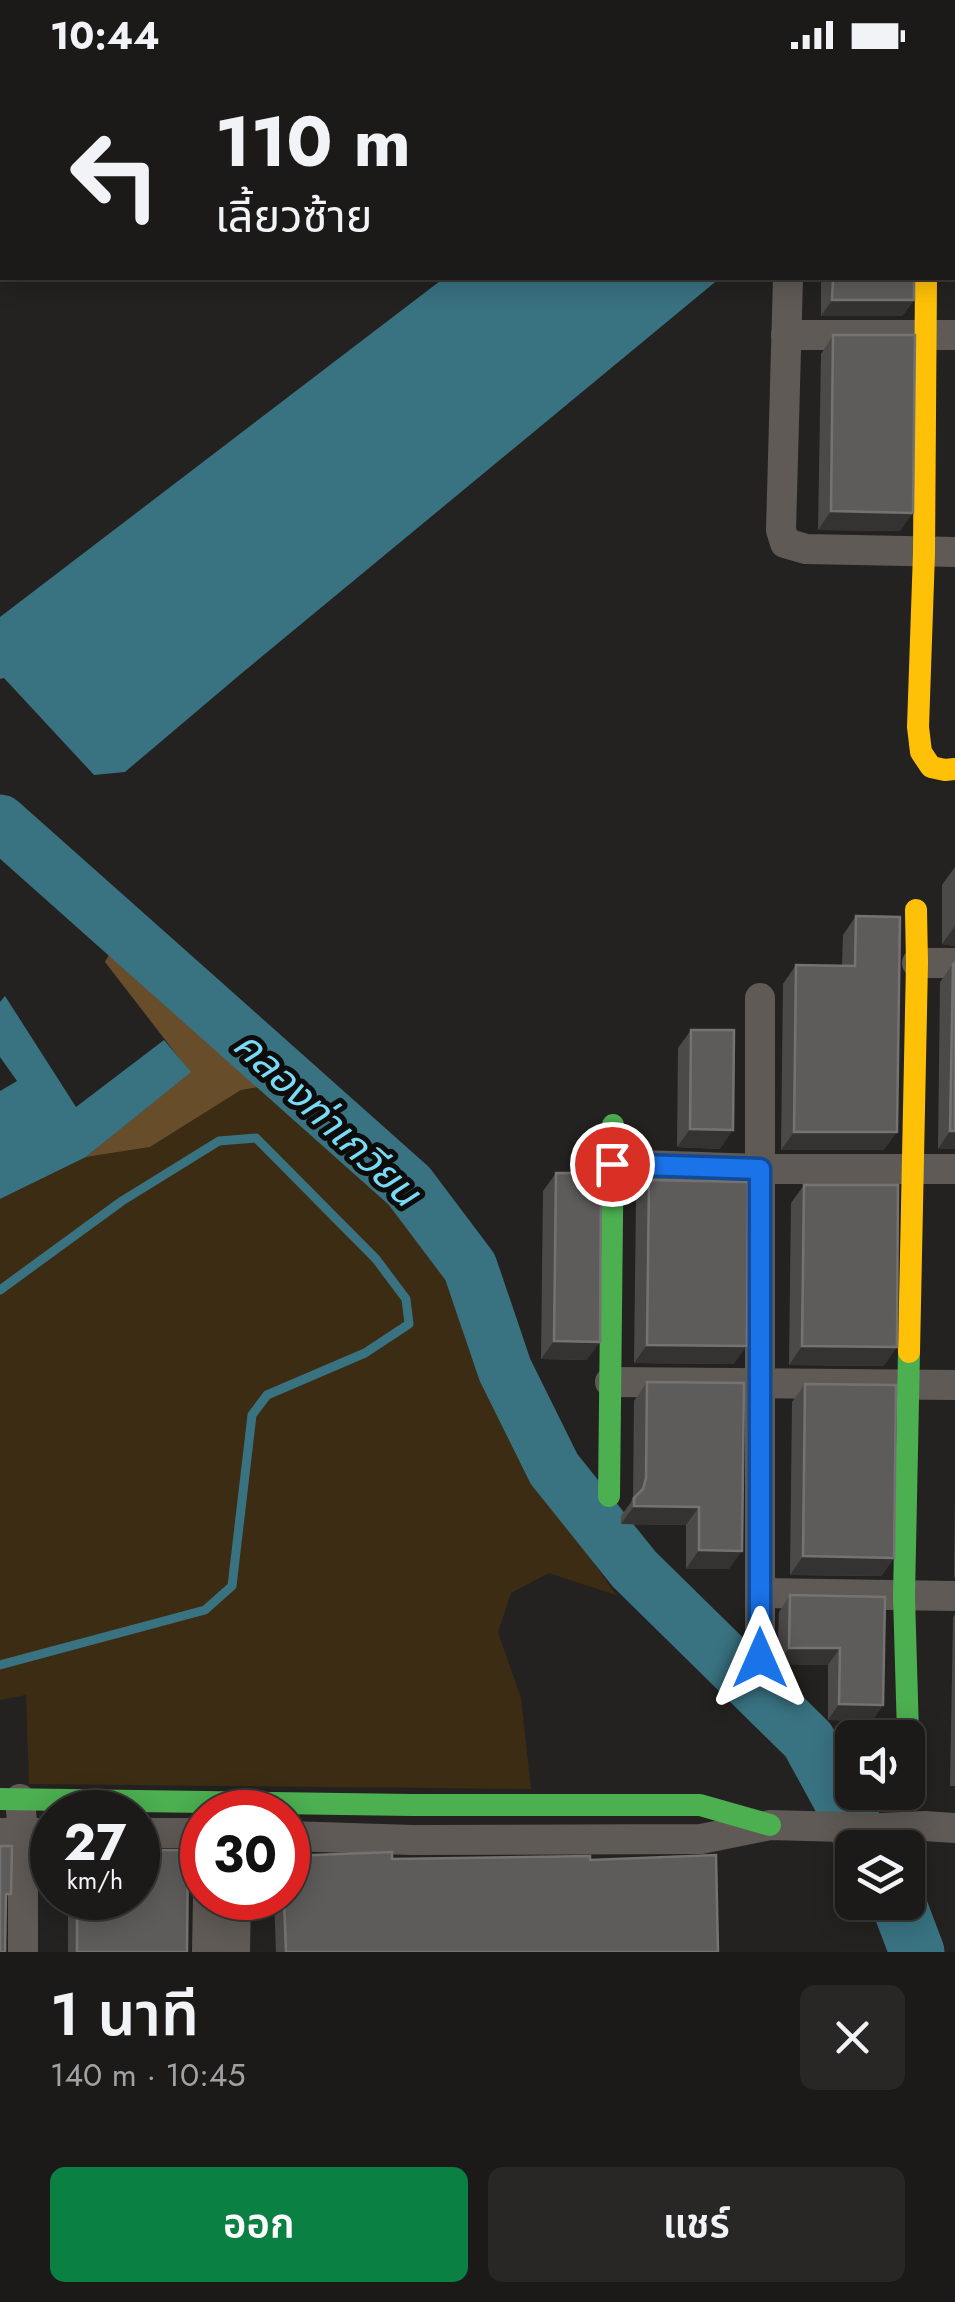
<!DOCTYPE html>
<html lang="th">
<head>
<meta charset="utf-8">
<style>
  body { margin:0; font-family:Jost,"Noto Sans Thai",sans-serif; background:#282725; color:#f1f3f6; height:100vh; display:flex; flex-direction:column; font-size:38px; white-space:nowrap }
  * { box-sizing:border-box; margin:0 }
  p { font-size:32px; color:#a0a1a2 }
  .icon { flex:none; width:55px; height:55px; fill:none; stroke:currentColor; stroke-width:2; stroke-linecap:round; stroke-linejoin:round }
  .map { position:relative; height:1882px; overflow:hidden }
  .details { display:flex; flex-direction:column; background:#1b1a18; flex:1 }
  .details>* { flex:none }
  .hud { position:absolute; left:0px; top:0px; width:955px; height:210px; box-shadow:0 5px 25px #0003,0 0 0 2px #393837; background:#1b1a18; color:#f1f3f6; overflow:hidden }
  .buttons { position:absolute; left:835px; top:1650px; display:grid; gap:20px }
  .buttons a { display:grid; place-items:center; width:90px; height:90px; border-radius:15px; background:#1b1a18; box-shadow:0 5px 25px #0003,0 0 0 2px #393837; font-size:50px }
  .speed { position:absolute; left:30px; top:1720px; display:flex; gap:20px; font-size:50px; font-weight:700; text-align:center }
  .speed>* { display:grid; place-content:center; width:130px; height:130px; border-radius:50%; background:#1b1a18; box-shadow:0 5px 25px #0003,0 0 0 2px #393837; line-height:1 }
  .speed small { font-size:25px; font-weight:400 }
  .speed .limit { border:15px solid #d22; background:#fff; color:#111 }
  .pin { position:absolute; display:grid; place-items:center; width:85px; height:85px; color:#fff; margin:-42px; border:5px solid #fff; border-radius:50%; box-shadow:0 2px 10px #0007 }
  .me { position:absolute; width:110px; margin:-55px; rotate:0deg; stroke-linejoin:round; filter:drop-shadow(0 0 8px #0008) }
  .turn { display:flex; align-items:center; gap:35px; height:210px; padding:0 50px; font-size:45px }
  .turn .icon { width:130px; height:130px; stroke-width:2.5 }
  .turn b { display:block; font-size:70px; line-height:85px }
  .round { display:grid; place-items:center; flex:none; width:105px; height:105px; border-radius:15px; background:#282725 }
  .summary { display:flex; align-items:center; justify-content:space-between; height:170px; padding:0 50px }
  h1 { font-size:60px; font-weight:600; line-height:75px }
  .primary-button { display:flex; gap:20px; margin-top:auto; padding:20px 50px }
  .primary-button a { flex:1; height:115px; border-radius:15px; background:#0b8043; color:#fff; font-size:40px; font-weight:600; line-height:115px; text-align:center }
  .primary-button a+a { background:#282725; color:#f1f3f6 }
  .status { display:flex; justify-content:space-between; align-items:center; height:70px; padding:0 50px; background:#1b1a18; direction:ltr }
  .status svg { height:28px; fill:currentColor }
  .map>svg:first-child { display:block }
  .green { fill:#3c2c13 }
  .forest { fill:#674d29 }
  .water { fill:#397281 }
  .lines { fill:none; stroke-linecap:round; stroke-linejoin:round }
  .stream { stroke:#397281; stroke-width:9 }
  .river { stroke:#397281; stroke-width:55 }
  .street { stroke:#5f5a55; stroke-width:30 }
  .fast { stroke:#4caf50; stroke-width:22 }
  .slow { stroke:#ffc107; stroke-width:22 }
  .wall { fill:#4c4a49 }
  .shaded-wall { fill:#353331 }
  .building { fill:#5e5c5b; stroke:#757372; stroke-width:2.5 }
  .route-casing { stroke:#114b97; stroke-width:25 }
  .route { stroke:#1a73e8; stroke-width:18 }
  .labels { text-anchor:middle; stroke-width:10; stroke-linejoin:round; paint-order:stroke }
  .water-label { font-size:40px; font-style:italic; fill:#78dbf5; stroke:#0d0c0b }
</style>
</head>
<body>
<div class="status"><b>10:44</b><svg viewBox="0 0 49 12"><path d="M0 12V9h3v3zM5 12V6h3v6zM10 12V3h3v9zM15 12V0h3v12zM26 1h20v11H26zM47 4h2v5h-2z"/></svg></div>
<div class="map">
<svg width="955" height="1882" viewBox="0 0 955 1882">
  <rect width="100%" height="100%" fill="#242220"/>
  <!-- green -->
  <path class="green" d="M259 1017 429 1166 467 1229 526 1395 616 1525 549 1503 511 1523 498 1562 521 1628 531 1719 29 1714 26 1625 0 1630V1129L86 1087 150 1077 241 1020Z"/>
  <!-- forest -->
  <path class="forest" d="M120 865 252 992 259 1017 241 1020 150 1077 86 1087 190 1002 105 892Z"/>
  <!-- water -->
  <g class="water">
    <path d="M444 208H720L242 603 125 702 94 705 4 608 0 609V547Z"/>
    <path d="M5 926 76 1037 164 970 191 1002 86 1087 0 1129V1021L17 1011 0 987V932Z"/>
  </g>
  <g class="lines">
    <!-- stream -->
    <path class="stream" d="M0 1220 122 1131 219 1071 256 1068 376 1189 406 1229 409 1254 365 1283 267 1325 252 1345 232 1516 205 1540 0 1595"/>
    <!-- river -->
    <g class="river">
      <path d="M0 752 409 1116 470 1197 505 1300 554 1399 634 1499 808 1670 867 1778"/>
      <path d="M898 1832 917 1882"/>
    </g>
    <!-- street -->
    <g class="street">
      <path d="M788 208 781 460 785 473 806 479 955 482"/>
      <path d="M786 265H955"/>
      <path d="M917 893H955"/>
      <path d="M612 1094 760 1099H955"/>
      <path d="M610 1312 955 1315"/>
      <path d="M760 1523 955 1526"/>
      <path d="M760 1588V928"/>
      <path d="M20 1729 23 1764V1882"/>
      <path d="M0 1763H52"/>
      <path d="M138 1763H202"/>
      <path d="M288 1766 412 1770 701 1769 770 1755 880 1758 925 1756 955 1758"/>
      <path d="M207 1882 208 1828"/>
      <path d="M235 1882 236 1828"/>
    </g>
    <!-- fast -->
    <g class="fast">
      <path d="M609 1426 613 1055"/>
      <path d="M909 1698 904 1526 909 1282"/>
      <path d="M0 1729 412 1735H700L770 1755"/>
    </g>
    <!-- slow -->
    <g class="slow">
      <path d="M926 208 924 483 918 657 921 682 931 697 945 700 955 699"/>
      <path d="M909 1282 917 893 916 840"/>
    </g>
  </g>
  <!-- wall -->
  <g class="wall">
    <path d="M821 208H914V230L902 246H821Z"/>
    <path d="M833 265 900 461 818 460 821 284Z"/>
    <path d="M955 797V876L942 874V815Z"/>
    <path d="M856 846 884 1080H781L783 914 796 895 842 896 843 865Z"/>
    <path d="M955 893V1079H938L940 912 953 894Z"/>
    <path d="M691 960 720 1079 677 1077 678 978Z"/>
    <path d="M556 1103 587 1290 541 1289 543 1121Z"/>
    <path d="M649 1110 734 1294 634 1293 636 1128Z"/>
    <path d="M804 1115 884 1296 789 1295 791 1133Z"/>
    <path d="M647 1312 729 1499H686V1455L621 1454V1446L631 1432 633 1426 634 1331Z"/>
    <path d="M805 1314 894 1488 881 1506 790 1505 792 1332Z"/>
    <path d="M955 1423V1508L954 1507Z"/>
    <path d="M790 1525 885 1527 883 1635 872 1651 828 1650V1595L777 1594 779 1542Z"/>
    <path d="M955 1543V1716H950L953 1548Z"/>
    <path d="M139 1780 187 1882H68V1845H66V1828H138V1782Z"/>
    <path d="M392 1789 590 1790 718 1882H276L274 1828H288Z"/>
  </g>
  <!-- shaded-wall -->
  <g class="shaded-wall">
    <path d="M832 230H914L902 246H821Z"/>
    <path d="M831 441 913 443 900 461 818 460Z"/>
    <path d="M955 856V876L942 874Z"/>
    <path d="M690 1059 733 1060 720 1079 677 1077Z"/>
    <path d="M950 1061H955V1079H938Z"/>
    <path d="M794 1062H897L884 1080H781Z"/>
    <path d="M554 1271 600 1272 587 1290 541 1289Z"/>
    <path d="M647 1275 747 1276 734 1294 634 1293Z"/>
    <path d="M802 1276 897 1277 884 1296 789 1295Z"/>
    <path d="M634 1436 699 1437 686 1455 621 1454Z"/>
    <path d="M699 1480 742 1481 729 1499H686Z"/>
    <path d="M803 1486 894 1488 881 1506 790 1505Z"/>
    <path d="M789 1578H840L828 1595 777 1594Z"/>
    <path d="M839 1634 883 1635 872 1651 828 1650Z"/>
    <path d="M75 1833H77L68 1845H66Z"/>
  </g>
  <!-- building -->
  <g class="building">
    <path d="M833 208H914V230H832Z"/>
    <path d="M833 265H915L913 443 831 441Z"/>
    <path d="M856 846 900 847 897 1062H794L796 895 855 896Z"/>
    <path d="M955 893V1061H950L953 894Z"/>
    <path d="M691 960H734L733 1060 690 1059Z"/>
    <path d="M556 1103H600L601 1109 600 1272 554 1271Z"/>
    <path d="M649 1110 748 1112 747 1276 647 1275Z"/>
    <path d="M804 1115H898L897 1277 802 1276Z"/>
    <path d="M647 1312 744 1313 742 1481 699 1480V1437L634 1436V1428L643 1419 646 1408Z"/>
    <path d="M805 1314 896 1315 894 1488 803 1486Z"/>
    <path d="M790 1525 885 1527 883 1635 839 1634 840 1578H789Z"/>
    <path d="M0 1776H12L11 1824H6L5 1882H0Z"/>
    <path d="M139 1780H188L187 1882H77V1833H75V1828H138V1785H139Z"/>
    <path d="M392 1782V1789L590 1786V1790L716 1785 718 1882H286L284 1828H288V1786Z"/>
  </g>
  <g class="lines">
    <!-- route casing -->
    <g class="route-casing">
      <path id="route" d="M612 1094 760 1099V1588"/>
    </g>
    <!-- route -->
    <use href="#route" class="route"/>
  </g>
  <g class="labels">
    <!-- water labels -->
    <g class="water-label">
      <text transform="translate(327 1048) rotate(43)" y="14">คลองท่าเกวียน</text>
    </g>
  </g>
</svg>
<div class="buttons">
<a><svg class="icon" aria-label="sound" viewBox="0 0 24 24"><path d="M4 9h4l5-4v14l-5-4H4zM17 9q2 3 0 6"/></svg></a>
<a><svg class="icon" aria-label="layers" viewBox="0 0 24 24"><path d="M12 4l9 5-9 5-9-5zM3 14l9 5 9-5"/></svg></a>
</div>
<div class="speed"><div>27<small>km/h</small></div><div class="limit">30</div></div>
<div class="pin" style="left:612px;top:1094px;background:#d93025"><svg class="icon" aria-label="arrive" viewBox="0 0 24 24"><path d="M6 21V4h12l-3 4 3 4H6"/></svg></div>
<svg class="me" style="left:760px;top:1588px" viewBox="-20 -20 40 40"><path d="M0-17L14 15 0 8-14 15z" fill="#1a73e8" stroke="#fff" stroke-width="4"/></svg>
<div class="hud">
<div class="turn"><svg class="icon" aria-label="left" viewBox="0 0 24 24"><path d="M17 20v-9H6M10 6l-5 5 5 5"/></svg><div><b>110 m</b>เลี้ยวซ้าย</div></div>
</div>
</div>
<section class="details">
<div class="summary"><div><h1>1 นาที</h1><p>140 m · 10:45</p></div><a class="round"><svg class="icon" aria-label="close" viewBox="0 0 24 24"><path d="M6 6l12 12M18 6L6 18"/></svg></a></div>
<div class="primary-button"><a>ออก</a><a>แชร์</a></div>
</section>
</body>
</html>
